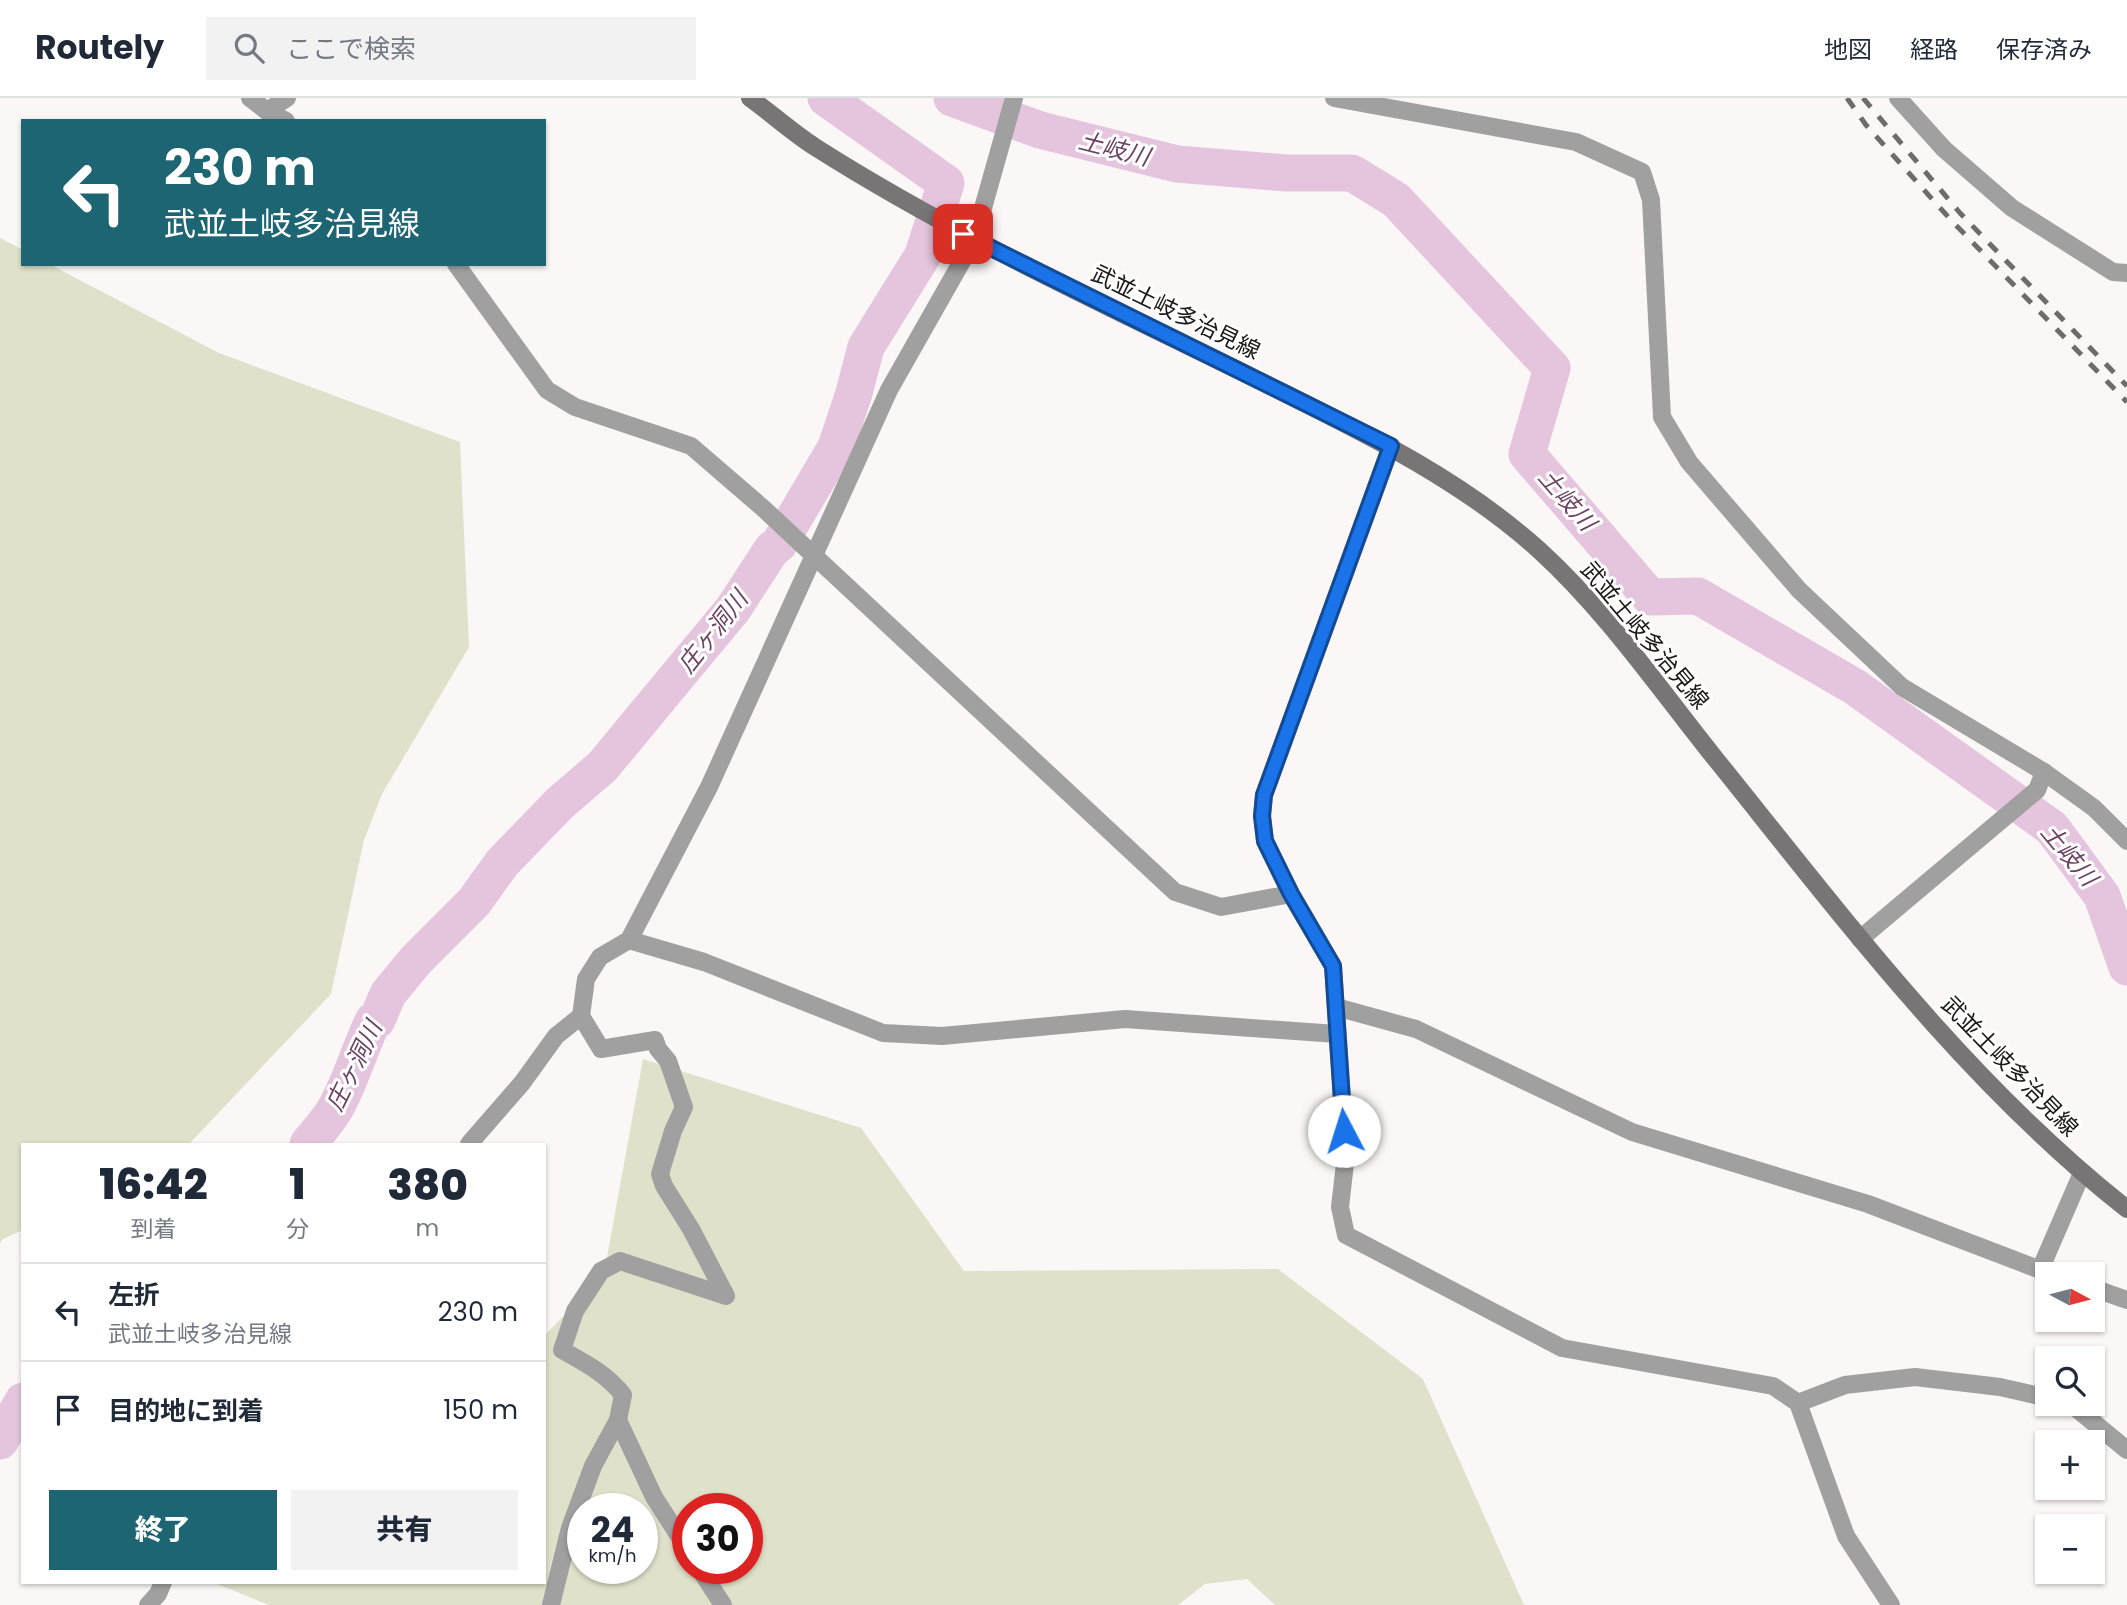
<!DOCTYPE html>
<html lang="ja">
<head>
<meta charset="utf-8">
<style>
  body { margin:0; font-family:Poppins,"Noto Sans JP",sans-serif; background:#f2f2f3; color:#1f2937; height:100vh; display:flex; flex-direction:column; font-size:26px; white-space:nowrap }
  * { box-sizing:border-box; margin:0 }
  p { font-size:23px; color:#747a83 }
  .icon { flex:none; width:38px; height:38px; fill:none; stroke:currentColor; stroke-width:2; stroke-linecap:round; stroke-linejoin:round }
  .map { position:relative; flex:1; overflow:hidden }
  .details { position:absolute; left:21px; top:1045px; width:525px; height:441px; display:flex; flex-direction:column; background:#fff; border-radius:0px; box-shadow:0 2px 5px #0004 }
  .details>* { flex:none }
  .top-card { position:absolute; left:21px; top:21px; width:525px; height:147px; border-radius:0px; box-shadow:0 2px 5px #0004; background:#1d6573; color:#fff; overflow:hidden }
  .needle { width:46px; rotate:97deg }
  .fabs { position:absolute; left:2035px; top:1164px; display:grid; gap:14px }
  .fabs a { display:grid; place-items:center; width:70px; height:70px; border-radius:0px; background:#fff; box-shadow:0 2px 5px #0004; font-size:35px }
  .speed { position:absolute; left:567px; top:1395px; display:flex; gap:14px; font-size:35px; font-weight:700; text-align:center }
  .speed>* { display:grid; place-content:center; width:91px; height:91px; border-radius:50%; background:#fff; box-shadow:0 2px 5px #0004; line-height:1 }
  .speed small { font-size:18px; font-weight:400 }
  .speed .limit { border:10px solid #d22; background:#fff; color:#111 }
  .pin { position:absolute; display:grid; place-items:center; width:60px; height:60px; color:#fff; margin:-30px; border-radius:14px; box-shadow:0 4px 10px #0006 }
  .me { position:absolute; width:77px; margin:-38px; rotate:355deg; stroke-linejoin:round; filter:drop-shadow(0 0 5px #0008) }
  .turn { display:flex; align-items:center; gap:24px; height:147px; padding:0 28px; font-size:32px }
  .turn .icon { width:91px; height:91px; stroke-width:2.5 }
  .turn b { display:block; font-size:49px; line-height:60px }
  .eta { display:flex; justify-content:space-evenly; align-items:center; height:119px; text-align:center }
  .eta b { font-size:42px; font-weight:800; line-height:49px }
  .primary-button { display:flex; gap:14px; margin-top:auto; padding:14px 28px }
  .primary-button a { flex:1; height:80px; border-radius:0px; background:#1d6573; color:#fff; font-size:28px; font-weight:800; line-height:80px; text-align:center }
  .primary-button a+a { background:#f2f2f3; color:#1f2937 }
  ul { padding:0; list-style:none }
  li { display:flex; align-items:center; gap:21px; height:98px; padding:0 28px; border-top:2px solid #e0e1e3 }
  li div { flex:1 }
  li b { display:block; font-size:26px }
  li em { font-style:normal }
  header { display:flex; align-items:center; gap:42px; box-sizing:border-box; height:98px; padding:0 35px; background:#fff; border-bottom:2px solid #e0e1e3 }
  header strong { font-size:33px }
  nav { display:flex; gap:38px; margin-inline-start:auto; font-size:24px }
  .search { width:490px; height:63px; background:#f2f2f3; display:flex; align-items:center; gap:18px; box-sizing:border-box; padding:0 24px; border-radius:0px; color:#747a83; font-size:26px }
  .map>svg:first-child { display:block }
  .green { fill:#dfe1ca; fill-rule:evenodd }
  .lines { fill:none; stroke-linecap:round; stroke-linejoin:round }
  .river { stroke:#e4c5dd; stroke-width:37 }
  .street { stroke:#a1a0a0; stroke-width:18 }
  .secondary { stroke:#787576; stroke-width:18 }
  .rail { stroke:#6e6c6b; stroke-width:5; stroke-dasharray:12 12; stroke-linecap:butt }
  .route-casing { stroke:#114b97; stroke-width:18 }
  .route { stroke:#1a73e8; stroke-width:12 }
  .labels { text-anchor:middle; stroke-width:6; stroke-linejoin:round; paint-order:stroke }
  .street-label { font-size:23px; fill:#1a1918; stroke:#fff }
  .water-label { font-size:24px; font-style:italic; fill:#6c4264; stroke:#fff }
</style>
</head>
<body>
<header>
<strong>Routely</strong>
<div class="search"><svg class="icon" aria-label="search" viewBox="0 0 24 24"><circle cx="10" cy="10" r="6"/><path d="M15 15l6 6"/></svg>ここで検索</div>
<nav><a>地図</a><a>経路</a><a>保存済み</a></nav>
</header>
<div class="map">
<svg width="2127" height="1507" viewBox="0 0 2127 1507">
  <rect width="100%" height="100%" fill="#fbf7f6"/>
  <!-- green -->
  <g class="green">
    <path d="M0 140 23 152V166H49L219 255 460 344 469 549 382 696 364 742 331 896 189 1046H23V1132L3 1141 0 1145Z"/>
    <path d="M643 961 861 1030 964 1173 1278 1171 1423 1281 1524 1507H1275L1247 1481 1205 1486 1178 1507H269L212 1484H544V1238L604 1176ZM583 1410H642V1470H583ZM688 1410H747V1470H688Z"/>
  </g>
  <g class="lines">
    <!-- river -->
    <g class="river">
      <path d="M952 0 1040 32 1177 66 1286 75H1352L1396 102 1552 270 1527 356 1650 499 1698 498 1855 589 2052 730 2102 798 2127 869"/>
      <path d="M308 1046C317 1035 328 1023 335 1011 351 983 359 952 373 923L377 922 388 896 416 862 474 804 502 765 560 705 602 669 733 511 772 451 779 446 836 349 854 295 866 249 923 157 946 85 826 0"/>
      <path d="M0 1343 23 1303"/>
    </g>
    <!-- street -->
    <g class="street">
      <path d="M250 0 267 13 286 23"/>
      <path d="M1334 0 1576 44 1642 74 1651 102 1662 319 1689 364 1799 492 1902 589 2044 674 2094 710 2127 743"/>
      <path d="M1898 0 1944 51 2012 110 2113 174 2127 175"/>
      <path d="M267 13 287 0"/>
      <path d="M456 166 547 292 575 309 691 348 764 411 1175 794 1221 809 1291 796"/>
      <path d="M1391 348 1264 697 1262 718 1265 743 1291 796 1333 868 1346 1057 1340 1109 1346 1137 1562 1250 1773 1288 1798 1305 1846 1438 1891 1507"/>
      <path d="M1860 841 2037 692 2044 674"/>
      <path d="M629 842 704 864 883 935 942 938 1125 921 1337 936"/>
      <path d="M1336 909 1416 931 1632 1034 1868 1106 2051 1176"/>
      <path d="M469 1046 522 985 556 938 581 918"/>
      <path d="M2040 1172 2082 1075"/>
      <path d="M2093 1190 2127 1202"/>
      <path d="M1798 1305 1845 1287 1915 1279 2000 1289 2048 1300"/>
      <path d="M2071 1306 2127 1352"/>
      <path d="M618 1322 654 1399 688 1452"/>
      <path d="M699 1470 723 1507"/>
      <path d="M148 1507 158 1496 163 1484"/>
      <path d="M551 1507 570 1430 593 1368 618 1322 623 1297C607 1276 585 1265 562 1252L575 1213 601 1173 620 1163 726 1198 691 1131 664 1088 660 1076 673 1033 684 1009 668 963 658 951 655 942 601 951 581 918 586 881 600 859 629 842 709 689 889 292 974 142 1014 0"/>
    </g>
    <!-- secondary -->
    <path class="secondary" d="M750 0C772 16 793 35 815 49 955 138 1106 207 1254 280 1354 330 1456 377 1539 452 1606 513 1658 589 1714 659 1842 818 1966 984 2127 1111"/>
    <!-- rail -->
    <g class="rail">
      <path d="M1847 0 1866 27 1950 121 2127 304"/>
      <path d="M1863 0 1960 115 2127 288"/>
    </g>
  </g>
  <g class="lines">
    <!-- route casing -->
    <g class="route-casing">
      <path id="route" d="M963 136 1391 348 1264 697 1262 718 1265 743 1291 796 1333 868 1344 1033"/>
    </g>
    <!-- route -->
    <use href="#route" class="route"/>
  </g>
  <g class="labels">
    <!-- street labels -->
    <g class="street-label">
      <text transform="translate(1176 214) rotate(26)" y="8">武並土岐多治見線</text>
      <text transform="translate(1645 537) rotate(50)" y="8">武並土岐多治見線</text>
      <text transform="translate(2010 968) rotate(46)" y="8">武並土岐多治見線</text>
    </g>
    <!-- water labels -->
    <g class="water-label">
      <text transform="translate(1114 51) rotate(14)" y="8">土岐川</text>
      <text transform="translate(1567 402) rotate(49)" y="8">土岐川</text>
      <text transform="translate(713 534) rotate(-52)" y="8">庄ヶ洞川</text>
      <text transform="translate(2069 757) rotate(50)" y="8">土岐川</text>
      <text transform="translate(354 968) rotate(-64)" y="8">庄ヶ洞川</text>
    </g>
  </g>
</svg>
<div class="fabs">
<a><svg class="needle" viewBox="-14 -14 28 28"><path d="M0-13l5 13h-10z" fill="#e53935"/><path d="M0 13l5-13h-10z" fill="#747a83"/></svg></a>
<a><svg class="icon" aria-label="search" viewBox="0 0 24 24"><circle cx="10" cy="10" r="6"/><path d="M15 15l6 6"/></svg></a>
<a>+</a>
<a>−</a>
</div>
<div class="speed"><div>24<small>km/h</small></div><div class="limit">30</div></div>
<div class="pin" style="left:963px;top:136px;background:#d93025"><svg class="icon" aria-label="arrive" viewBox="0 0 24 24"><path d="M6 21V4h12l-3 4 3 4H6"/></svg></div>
<svg class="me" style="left:1344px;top:1033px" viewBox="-20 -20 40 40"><circle r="19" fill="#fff"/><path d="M0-13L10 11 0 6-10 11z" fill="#1a73e8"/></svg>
<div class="top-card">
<div class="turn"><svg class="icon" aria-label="left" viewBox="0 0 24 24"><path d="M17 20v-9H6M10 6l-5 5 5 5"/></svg><div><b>230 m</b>武並土岐多治見線</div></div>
</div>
<section class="details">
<div class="eta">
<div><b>16:42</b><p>到着</p></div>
<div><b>1</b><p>分</p></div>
<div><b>380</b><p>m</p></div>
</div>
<ul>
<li><svg class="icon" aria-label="left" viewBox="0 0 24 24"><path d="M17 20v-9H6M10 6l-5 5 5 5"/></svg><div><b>左折</b><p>武並土岐多治見線</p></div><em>230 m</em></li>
<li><svg class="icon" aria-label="arrive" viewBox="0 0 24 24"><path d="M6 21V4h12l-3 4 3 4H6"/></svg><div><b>目的地に到着</b></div><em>150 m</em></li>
</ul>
<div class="primary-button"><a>終了</a><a>共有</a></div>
</section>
</div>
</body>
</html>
